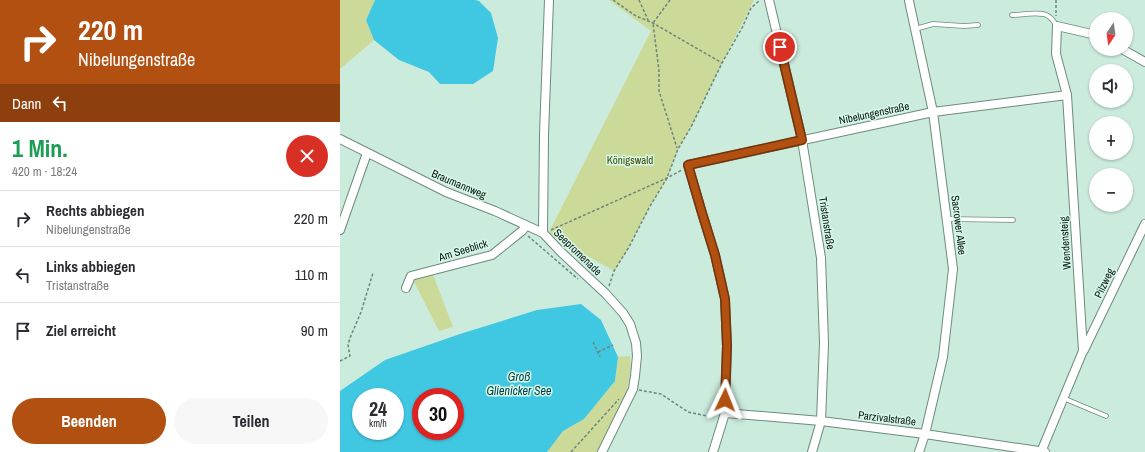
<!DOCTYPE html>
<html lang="de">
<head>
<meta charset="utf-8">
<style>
  body { margin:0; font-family:"Archivo Narrow",sans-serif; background:#f7f7f7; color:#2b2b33; height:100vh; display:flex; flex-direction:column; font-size:15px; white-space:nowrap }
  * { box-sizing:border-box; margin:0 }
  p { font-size:13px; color:#7c7c81 }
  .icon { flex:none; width:22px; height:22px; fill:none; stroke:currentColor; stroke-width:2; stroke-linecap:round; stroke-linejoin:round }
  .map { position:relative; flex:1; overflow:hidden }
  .panel { display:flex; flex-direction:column; background:#fff; width:340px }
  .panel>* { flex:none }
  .top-card { background:#b15011; color:#fff; overflow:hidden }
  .needle { width:26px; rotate:193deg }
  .fabs { position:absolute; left:749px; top:12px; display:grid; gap:8px }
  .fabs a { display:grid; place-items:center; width:44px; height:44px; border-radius:50%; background:#fff; box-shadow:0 1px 3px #0004; font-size:20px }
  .speed { position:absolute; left:12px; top:388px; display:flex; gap:8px; font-size:20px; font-weight:700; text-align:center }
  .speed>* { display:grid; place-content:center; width:52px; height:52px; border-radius:50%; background:#fff; box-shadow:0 1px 3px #0004; line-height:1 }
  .speed small { font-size:10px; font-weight:400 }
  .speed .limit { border:6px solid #d22; background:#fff; color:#111 }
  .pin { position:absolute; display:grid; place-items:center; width:34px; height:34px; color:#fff; margin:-17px; border:2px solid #fff; border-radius:50%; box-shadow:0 1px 4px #0007 }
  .me { position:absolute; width:44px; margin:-22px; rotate:2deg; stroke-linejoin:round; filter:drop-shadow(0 0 3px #0008) }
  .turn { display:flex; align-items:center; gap:14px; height:84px; padding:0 12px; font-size:18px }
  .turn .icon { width:52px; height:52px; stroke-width:2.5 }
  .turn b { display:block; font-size:28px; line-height:34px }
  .then { display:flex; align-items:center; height:38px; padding:0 12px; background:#0003; gap:8px; font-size:15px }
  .round { display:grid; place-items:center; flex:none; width:42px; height:42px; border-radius:21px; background:#f7f7f7 }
  .headline { display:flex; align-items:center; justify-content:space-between; height:68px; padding:0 12px }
  h1 { font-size:24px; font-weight:700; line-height:30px; color:#1e9e55 }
  .action { display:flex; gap:8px; margin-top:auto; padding:8px 12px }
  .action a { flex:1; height:46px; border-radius:24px; background:#b15011; color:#fff; font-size:16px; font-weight:700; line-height:46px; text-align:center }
  .action a+a { background:#f7f7f7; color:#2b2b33 }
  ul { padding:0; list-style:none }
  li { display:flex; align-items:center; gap:12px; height:56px; padding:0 12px; border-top:1px solid #e1e1e2 }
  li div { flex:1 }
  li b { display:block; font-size:15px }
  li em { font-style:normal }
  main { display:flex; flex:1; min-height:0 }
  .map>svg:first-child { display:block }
  .green { fill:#cbda99 }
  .water { fill:#40c7e2; fill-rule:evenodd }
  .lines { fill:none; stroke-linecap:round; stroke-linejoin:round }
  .service-casing { stroke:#6e8b7e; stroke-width:5.5 }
  .minor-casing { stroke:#6e8b7e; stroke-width:10 }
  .path { stroke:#6f857b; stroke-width:1.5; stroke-dasharray:3 2; stroke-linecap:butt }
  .service { stroke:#fff; stroke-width:4 }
  .minor { stroke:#fff; stroke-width:8 }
  .route-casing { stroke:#73340b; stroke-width:10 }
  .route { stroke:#b15011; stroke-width:7 }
  .labels { text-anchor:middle; stroke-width:3; stroke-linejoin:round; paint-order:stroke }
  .street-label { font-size:11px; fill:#0a1611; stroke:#d8f9ea }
  .park-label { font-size:11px; fill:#404b03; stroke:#d8f9ea }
  .water-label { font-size:12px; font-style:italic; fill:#02414c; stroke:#d8f9ea }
</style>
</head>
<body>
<main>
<section class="panel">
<div class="top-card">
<div class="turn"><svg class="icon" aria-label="right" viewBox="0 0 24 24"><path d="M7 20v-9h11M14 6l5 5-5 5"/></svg><div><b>220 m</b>Nibelungenstraße</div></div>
<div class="then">Dann<svg class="icon" aria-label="left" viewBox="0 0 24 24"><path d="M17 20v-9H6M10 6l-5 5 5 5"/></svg></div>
</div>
<div class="headline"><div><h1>1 Min.</h1><p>420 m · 18:24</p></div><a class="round" style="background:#d93025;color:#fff"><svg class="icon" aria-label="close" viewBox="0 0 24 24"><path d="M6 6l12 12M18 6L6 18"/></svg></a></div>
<ul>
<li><svg class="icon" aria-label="right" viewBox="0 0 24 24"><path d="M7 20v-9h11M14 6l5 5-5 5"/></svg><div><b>Rechts abbiegen</b><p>Nibelungenstraße</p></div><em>220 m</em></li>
<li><svg class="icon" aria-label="left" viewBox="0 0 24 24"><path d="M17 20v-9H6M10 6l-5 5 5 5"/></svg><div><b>Links abbiegen</b><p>Tristanstraße</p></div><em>110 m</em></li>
<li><svg class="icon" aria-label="arrive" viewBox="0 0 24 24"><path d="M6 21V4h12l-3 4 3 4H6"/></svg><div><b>Ziel erreicht</b></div><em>90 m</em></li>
</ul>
<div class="action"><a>Beenden</a><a>Teilen</a></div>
</section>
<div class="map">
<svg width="805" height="452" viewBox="0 0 805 452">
  <rect width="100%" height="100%" fill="#cbebdd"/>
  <!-- green -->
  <g class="green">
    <path d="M0 0H35L26 20 34 40 0 69Z"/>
    <path d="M269 0H414L382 63 351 127 338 149 327 178 309 208 289 247 274 271 208 234 311 31Z"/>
    <path d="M92 272 113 327 99 331 72 278Z"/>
    <path d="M290 356 291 368 287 391 257 452H207L223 431 244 419 275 381 278 357Z"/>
  </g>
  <!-- water -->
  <g class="water">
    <path d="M35 0H135L139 1 151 13 158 38 153 71 133 84H100L89 72 59 60 34 40 26 20Z"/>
    <path d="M241 304 261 320 278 357 275 381 244 419 223 431 207 452H0V391L45 360 120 334 197 310ZM21 397H55V431H21ZM81 397H115V431H81Z"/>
  </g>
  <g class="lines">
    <!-- service casing -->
    <g class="service-casing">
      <g id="service">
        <path d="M672 15C680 15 702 11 708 16 712 18 714 22 717 26"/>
        <path d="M575 29 593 24 624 26 638 25"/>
        <path d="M607 219 673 220"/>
        <path d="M723 398 766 416"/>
      </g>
    </g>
    <!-- minor casing -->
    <g class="minor-casing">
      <g id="minor">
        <path d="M429 0 462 140 481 258 484 343 481 421 472 452"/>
        <path d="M569 1 593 112 613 269 603 357 585 434 579 452"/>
        <path d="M782 49 805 62"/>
        <path d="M0 139 106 192 155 211 203 233 221 252 266 294 283 313 290 324 296 343 297 356 295 376 293 389 262 452"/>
        <path d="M0 230 27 153"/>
        <path d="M203 233 204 134 209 0"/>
        <path d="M66 288 71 276 152 255 182 231 186 226"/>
        <path d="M744 350 805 224"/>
        <path d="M385 413 481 421 585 434 705 452"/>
        <path d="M373 452 385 413 387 346 385 299 375 255 362 213 348 165 593 112 727 95"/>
        <path d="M701 452 743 351 727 95 716 54 717 26 756 35"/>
      </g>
    </g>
    <!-- path -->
    <g class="path">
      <path d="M273 0 296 16 313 23 382 63"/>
      <path d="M299 0 308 20"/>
      <path d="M330 0 313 23 319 71V91L337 148"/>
      <path d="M716 0V16"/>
      <path d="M211 230 327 178 342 170"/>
      <path d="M188 236 238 279"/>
      <path d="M269 286 274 271 289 247 309 208 327 178 338 149 351 127 382 63 402 28 411 8 420 0"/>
      <path d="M253 342 260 357"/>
      <path d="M258 352 273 345"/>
      <path d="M0 361 10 356 8 345 10 338 21 312 33 273"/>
      <path d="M299 390 321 394 348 412 367 416 377 414"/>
      <path d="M231 452 279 399"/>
    </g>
    <!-- service -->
    <use href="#service" class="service"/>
    <!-- minor -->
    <use href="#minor" class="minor"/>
  </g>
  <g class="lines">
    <!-- route casing -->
    <g class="route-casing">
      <path id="route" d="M385 400 387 346 385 299 375 255 362 213 348 165 462 140 440 47"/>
    </g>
    <!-- route -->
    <use href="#route" class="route"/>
  </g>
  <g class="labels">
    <!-- street labels -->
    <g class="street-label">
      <text transform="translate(534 113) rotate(-12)" y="4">Nibelungenstraße</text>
      <text transform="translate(119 184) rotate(23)" y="4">Braumannweg</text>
      <text transform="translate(487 223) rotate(81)" y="4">Tristanstraße</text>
      <text transform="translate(619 225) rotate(83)" y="4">Sacrower Allee</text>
      <text transform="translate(725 243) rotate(-94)" y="4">Wendensteig</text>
      <text transform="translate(123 250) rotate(-17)" y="4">Am Seeblick</text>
      <text transform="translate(238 252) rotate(44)" y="4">Seepromenade</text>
      <text transform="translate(764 283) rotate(-64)" y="4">Pilzweg</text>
      <text transform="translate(547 418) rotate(7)" y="4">Parzivalstraße</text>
    </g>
    <!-- park labels -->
    <g class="park-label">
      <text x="290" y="164">Königswald</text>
    </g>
    <!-- water labels -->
    <g class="water-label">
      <text x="179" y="381">Groß<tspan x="179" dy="14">Glienicker See</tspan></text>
    </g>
  </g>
</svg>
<div class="fabs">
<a><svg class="needle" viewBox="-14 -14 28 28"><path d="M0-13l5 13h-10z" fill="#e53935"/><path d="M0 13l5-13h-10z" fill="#7c7c81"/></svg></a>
<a><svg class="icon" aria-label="sound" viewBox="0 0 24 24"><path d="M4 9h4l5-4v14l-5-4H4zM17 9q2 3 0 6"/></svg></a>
<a>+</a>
<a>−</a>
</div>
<div class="speed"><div>24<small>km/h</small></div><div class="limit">30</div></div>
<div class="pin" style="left:440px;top:47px;background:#d93025"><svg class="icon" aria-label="arrive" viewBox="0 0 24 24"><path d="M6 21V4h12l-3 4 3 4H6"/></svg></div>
<svg class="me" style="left:385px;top:400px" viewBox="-20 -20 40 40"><path d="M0-17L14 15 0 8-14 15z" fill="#b15011" stroke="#fff" stroke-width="4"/></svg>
</div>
</main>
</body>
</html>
